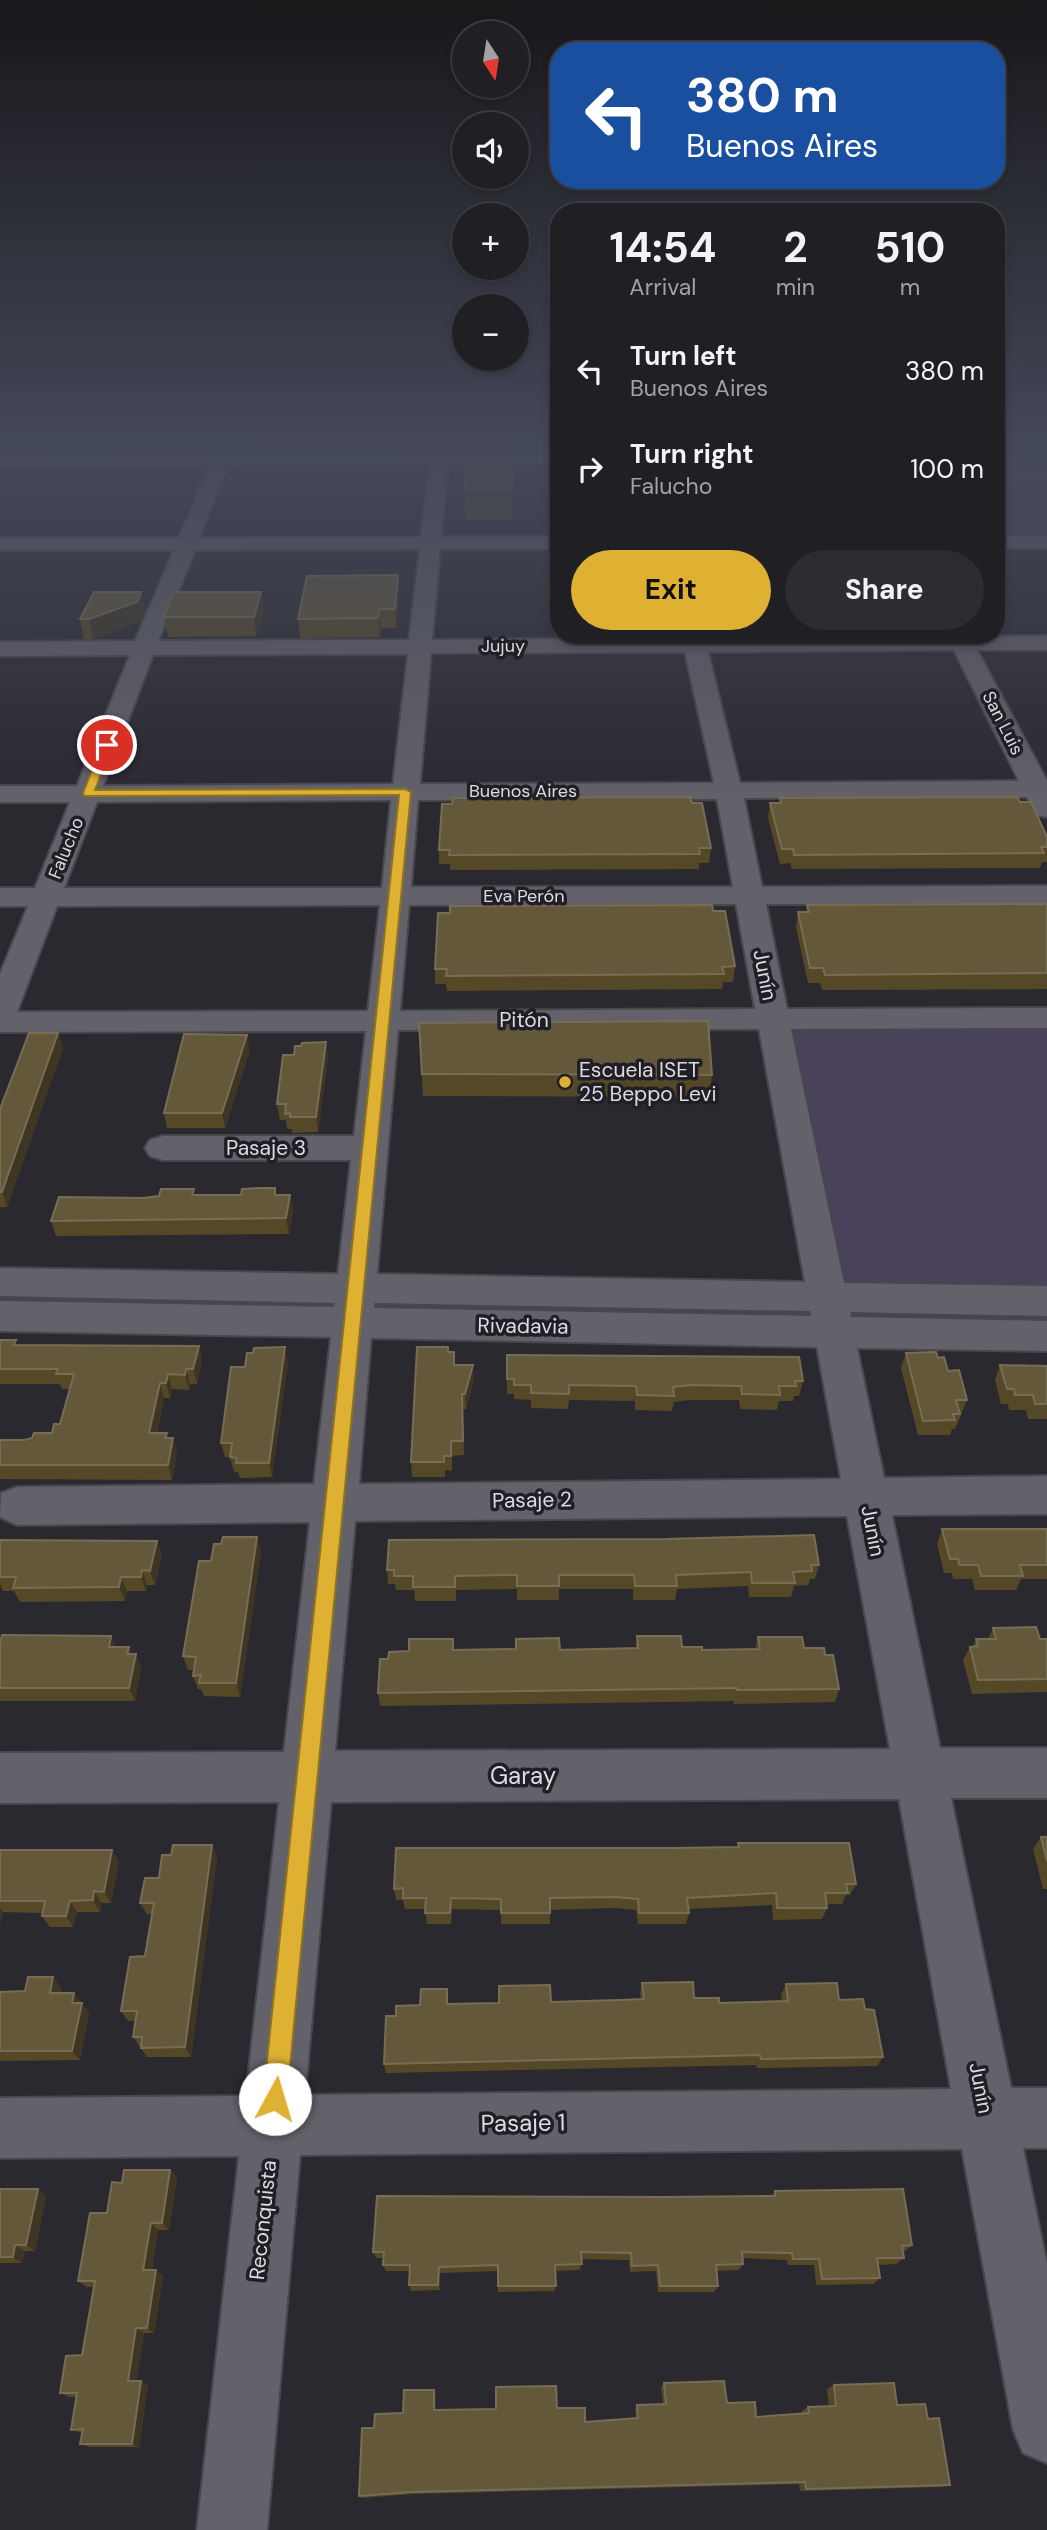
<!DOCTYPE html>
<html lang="en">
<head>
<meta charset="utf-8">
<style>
  body { margin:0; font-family:"DM Sans",sans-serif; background:#2d2c31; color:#f1f3f6; height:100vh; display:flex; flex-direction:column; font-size:26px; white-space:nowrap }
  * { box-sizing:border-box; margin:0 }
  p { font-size:23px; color:#a2a2a6 }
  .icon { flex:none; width:38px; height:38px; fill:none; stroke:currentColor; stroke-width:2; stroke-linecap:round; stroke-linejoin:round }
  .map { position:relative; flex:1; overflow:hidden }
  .drawer { position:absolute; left:550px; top:203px; width:455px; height:441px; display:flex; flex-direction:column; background:#201f24; border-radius:28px; box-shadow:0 4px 10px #0003,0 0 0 2px #3d3d41 }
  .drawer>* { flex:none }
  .banner { position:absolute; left:550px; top:42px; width:455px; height:147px; border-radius:28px; box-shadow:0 4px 10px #0003,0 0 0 2px #3d3d41; background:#1a4fa0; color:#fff; overflow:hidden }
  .needle { width:46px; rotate:168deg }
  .buttons { position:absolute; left:452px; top:21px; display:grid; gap:14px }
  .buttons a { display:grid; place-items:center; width:77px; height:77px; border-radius:50%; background:#201f24; box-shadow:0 4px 10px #0003,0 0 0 2px #3d3d41; font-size:35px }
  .pin { position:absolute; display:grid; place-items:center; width:60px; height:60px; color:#fff; margin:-30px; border:4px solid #fff; border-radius:50%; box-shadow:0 2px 7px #0007 }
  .me { position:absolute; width:77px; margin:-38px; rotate:6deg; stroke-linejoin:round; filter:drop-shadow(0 0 5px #0008) }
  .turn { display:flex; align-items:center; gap:24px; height:147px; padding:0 21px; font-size:32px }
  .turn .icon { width:91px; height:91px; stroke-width:2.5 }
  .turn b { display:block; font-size:49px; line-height:60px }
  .eta { display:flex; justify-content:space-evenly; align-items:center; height:119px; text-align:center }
  .eta b { font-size:42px; font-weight:700; line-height:49px }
  .cta { display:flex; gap:14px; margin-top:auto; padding:14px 21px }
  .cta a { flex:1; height:80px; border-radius:42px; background:#deb133; color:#111; font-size:28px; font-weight:700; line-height:80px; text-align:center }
  .cta a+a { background:#2d2c31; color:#f1f3f6 }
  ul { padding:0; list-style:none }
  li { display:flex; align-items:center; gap:21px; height:98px; padding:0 21px }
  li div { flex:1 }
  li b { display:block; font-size:26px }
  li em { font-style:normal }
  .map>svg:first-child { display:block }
  .green { fill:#49425a }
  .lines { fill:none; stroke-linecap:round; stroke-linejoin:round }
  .minor-casing { stroke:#48474c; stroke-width:4 }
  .minor { fill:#636169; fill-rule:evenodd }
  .wall { fill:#554826 }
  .shaded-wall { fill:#3e3522 }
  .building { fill:#64583a; stroke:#776d54; stroke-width:2 }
  .route { fill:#deb133; stroke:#907321; stroke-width:2 }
  .poi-dot { fill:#deb133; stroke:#211f26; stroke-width:2.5 }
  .labels { text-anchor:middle; stroke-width:7; stroke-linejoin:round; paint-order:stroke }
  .far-street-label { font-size:18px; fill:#dddce0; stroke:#211f26 }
  .street-label { font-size:21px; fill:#dddce0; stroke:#211f26 }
  .poi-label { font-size:21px; fill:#dddce0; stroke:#211f26; text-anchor:start }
  .near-street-label { font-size:24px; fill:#dddce0; stroke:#211f26 }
</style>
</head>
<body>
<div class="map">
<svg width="1047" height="2530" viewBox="0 0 1047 2530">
  <rect width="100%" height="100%" fill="#2b2930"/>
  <!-- green -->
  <g class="green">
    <rect x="996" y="448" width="51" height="94"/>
    <path d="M1047 1018V1336L0 1316V1282L827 1297 773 1020Z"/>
  </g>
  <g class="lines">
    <!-- minor casing -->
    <g class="minor-casing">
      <g id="minor">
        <path d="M217 448H235L233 454 430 453 431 448H449V453H558V463L448 464 441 537H558V549H440L432 640 682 638V635H704L705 638 1047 636V650H977L1047 781V817L1036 815 1027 797 744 798 762 887 1047 886V904H766L787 1009 1047 1008V1028L791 1029 844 1283 1047 1286V1316L850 1312 851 1317 1047 1321V1351L857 1348 884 1478 1047 1476V1514L892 1515 940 1748H1047V1798H951L1011 2088H1047V2148H1023L1047 2265V2463L1023 2453 1013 2429 962 2149 300 2155 267 2530H197L239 2156 0 2158V2098L246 2096 279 1802 0 1803V1753L284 1752 310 1522 17 1525 0 1517 1 1493 17 1487 314 1484 331 1337 0 1331V1301L334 1307 335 1303 0 1296V1268L338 1274 351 1160H163L150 1156 145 1148 150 1140 163 1136H354L366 1031 0 1032V974L28 906H0V888H35L70 802H0V786H77L130 655 0 656V642L135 641 174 550H0V538H179L210 465H0V455L215 454ZM429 464 421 537 199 538 228 465ZM420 549 409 640 158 641 195 550ZM954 650 1019 781 740 783 708 652ZM685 652 714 783 420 784 431 653ZM408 654 393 784 103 786 153 655ZM717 799 733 887H411L418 800ZM391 800 382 888H64L97 802ZM736 904 755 1009 400 1011 409 905ZM380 905 368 1011 17 1012 57 906ZM759 1029 805 1282 377 1274 398 1030ZM374 1303 810 1311 811 1316 374 1308ZM371 1338 817 1347 841 1479 359 1484ZM847 1516 890 1749 335 1751 355 1521ZM899 1799 951 2089 305 2095 331 1802Z"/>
        <rect x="996" y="536" width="51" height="12"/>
      </g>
    </g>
    <!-- minor -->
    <use href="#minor" class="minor"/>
  </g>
  <!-- wall -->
  <g class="wall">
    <path d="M513 466 512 520H465L464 489Z"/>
    <path d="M398 575 399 594 396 628H381L380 637 300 638 298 619Z"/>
    <path d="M141 592 145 611 141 621 93 639H84L80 619Z"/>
    <path d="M264 611 256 636 168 637 164 617Z"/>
    <path d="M780 798 1020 802 1047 837V862H1042L1040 868 792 869 790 863 780 864 768 818 770 803H779Z"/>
    <path d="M692 803 711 848 709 863H699V869L450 870V864H439V850Z"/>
    <path d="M1047 904V989L822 990 820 983H808L796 927 798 912H806L807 905Z"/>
    <path d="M713 911 735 966 733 982H723L722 989 447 991 446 984H435V969Z"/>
    <path d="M419 1023 712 1075 709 1097 423 1096Z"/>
    <path d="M58 1033 63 1048 7 1207H0V1109Z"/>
    <path d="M250 1050 225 1128H167L164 1113Z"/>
    <path d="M328 1058 318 1132 292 1133V1129H287L286 1120H280L277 1104Z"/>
    <path d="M290 1195 293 1210 289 1234 56 1236 51 1221 143 1198Z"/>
    <path d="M0 1340 17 1345 199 1346 202 1361 197 1384H190L189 1390 172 1389 170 1398H164L157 1433H167L168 1438 177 1453 172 1480 0 1479V1440H24L52 1433 60 1424 69 1389H62L60 1384H0Z"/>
    <path d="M448 1352H454L455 1365 474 1380 466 1409H463L464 1455 452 1456V1471L445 1470V1477H412L411 1462Z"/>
    <path d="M906 1353 938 1358 948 1371 967 1400 955 1429H952L950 1435H918L901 1368Z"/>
    <path d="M288 1362 272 1477 240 1478 238 1472H234L230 1457H225L221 1443 245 1367Z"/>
    <path d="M1000 1365 1047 1366V1419H1028L1026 1410H1009L1008 1404H1001L995 1380Z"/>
    <path d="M507 1379 803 1381 799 1396H794L793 1401H779L777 1410 740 1409 739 1400H689L674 1402 672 1411 635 1410V1401L569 1400 568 1409 531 1408V1400L514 1399V1394H507Z"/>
    <path d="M942 1529H1047V1579H1021L1016 1590H975L972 1579H953L952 1573H944L937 1544Z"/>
    <path d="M257 1537 261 1552 240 1697 204 1696 201 1689H198L193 1676 194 1670H188L183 1656 211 1561 221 1544Z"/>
    <path d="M0 1540 157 1541 162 1555 155 1585H147L146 1591H127L125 1601 20 1602 14 1591H3L0 1584Z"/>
    <path d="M819 1565 815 1579H810L808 1585 794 1586 791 1597H749L748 1586 677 1589 675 1600H633V1589H559V1600H517V1589L456 1590V1601H415L414 1590H396L395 1584H388L387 1570Z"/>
    <path d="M993 1628 1040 1639H1047V1692L972 1694 963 1660 970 1647H973L976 1639H988Z"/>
    <path d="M111 1636 116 1647H129L132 1654 141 1667 135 1701H0V1643Z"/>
    <path d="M637 1636 682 1647 702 1650 755 1649 758 1637 804 1648 825 1655 839 1689 835 1702 734 1704V1701L380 1706 378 1693 453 1650 636 1648Z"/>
    <path d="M1041 1837H1047V1889H1043L1033 1849Z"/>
    <path d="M738 1843 856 1884 850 1895H846L842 1904H827V1908L822 1919 773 1920 772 1905 688 1909 689 1913 686 1924H638L636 1910 614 1908 550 1910V1924H501V1910L452 1909 451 1924H427L425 1909H405L403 1900H396L394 1889 676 1848 738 1847Z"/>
    <path d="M212 1845 217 1857 191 2057H147L133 2037 135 2021H128L121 2011 145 1956 152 1914H147L140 1903 159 1878 171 1855Z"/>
    <path d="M0 1850H112L119 1862 111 1903H101L100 1912H77L73 1927H50L42 1916V1913L3 1912 0 1924Z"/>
    <path d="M53 1977 61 1988 60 1993H74L89 2013 80 2060 0 2061V1992L25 1991Z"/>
    <path d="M642 1983 694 1998 719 2003 782 2001 781 1995 786 1984 839 2000 865 2009 883 2057 877 2066 757 2068 756 2065 386 2073 384 2064 396 2016 420 2005 448 1999V2004L641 1999 640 1993Z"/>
    <path d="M170 2170 177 2178 169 2230H158L152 2270H156L163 2276 154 2333H144L136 2381H141L148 2385 139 2447H89L80 2444 82 2433 71 2430 77 2397H69L60 2393 82 2355 94 2287H87L78 2281 107 2213 122 2183Z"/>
    <path d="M0 2189 46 2196 35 2251H25L22 2263H0Z"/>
    <path d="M775 2191 912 2245 905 2251 903 2252 904 2258 896 2264 878 2265 880 2278 873 2284 816 2285 814 2265H788L787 2260 742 2258 743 2264 739 2270 717 2271 718 2286 714 2292H658L656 2271 630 2272 629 2260 581 2259 580 2270 555 2271V2291L498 2292V2271L440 2273V2290L411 2291 409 2285 410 2271H386L383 2265 384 2258H376L373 2252 664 2197 772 2196Z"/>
    <path d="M664 2383 727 2403 756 2417 803 2414 802 2411 808 2407H829L827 2389 834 2385 897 2405 928 2419 950 2485 941 2487 800 2491 799 2484 413 2494 362 2498 359 2496 374 2428 403 2413 436 2394V2410L557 2408 585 2422 636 2418 635 2409 637 2405 663 2404 661 2387Z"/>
  </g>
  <!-- shaded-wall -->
  <g class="shaded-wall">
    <path d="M398 575 399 594 396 628 395 609Z"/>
    <path d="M141 592 145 611 141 621 93 639 89 619Z"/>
    <path d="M261 592 264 611 256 636 254 617Z"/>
    <path d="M379 609 381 628 380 637 378 618Z"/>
    <path d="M58 1033 63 1048 7 1207 2 1192Z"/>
    <path d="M247 1035 250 1050 225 1128 222 1113Z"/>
    <path d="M326 1042 328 1058 318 1132 316 1117Z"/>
    <path d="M290 1195 293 1210 289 1234 286 1218Z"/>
    <path d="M199 1346 202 1361 197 1384 193 1369Z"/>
    <path d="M285 1347 288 1362 272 1477 269 1463Z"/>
    <path d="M473 1365 474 1380 466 1409 465 1394Z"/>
    <path d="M186 1369 190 1384 189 1390 185 1375Z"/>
    <path d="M168 1374 172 1389 170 1398 166 1383Z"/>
    <path d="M160 1383 164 1398 153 1448 149 1433Z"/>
    <path d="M167 1433 171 1447 173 1438 177 1453 172 1480 168 1465 165 1438Z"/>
    <path d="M257 1537 261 1552 240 1697 236 1683Z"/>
    <path d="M157 1541 162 1555 155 1585 150 1571Z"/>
    <path d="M142 1570 147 1585 146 1591 141 1577Z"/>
    <path d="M121 1577 127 1591 125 1601 119 1587Z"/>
    <path d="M111 1636 117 1649 109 1647Z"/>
    <path d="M129 1647 134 1660 136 1654 141 1667 135 1701 129 1688 127 1654Z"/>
    <path d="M212 1845 217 1857 191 2057 185 2047Z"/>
    <path d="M112 1850 119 1862 111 1903 104 1892Z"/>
    <path d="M94 1891 101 1903 100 1912 93 1900Z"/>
    <path d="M70 1901 77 1912 73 1927 66 1916Z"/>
    <path d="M0 1908 3 1912 0 1924Z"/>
    <path d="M53 1977 61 1988 58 2003 50 1993Z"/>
    <path d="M74 1993 81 2003H72Z"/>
    <path d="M82 2003 89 2013 80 2060 72 2051Z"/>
    <path d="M170 2170 177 2178 169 2230 162 2223Z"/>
    <path d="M38 2189 46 2196 35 2251 26 2245Z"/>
    <path d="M151 2223 158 2230 151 2276 143 2270Z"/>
    <path d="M15 2245 25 2251 22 2263 13 2257Z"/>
    <path d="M439 2267 440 2273V2290L438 2285Z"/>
    <path d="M156 2270 163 2276 154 2333 147 2328Z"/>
    <path d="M136 2328 144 2333 136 2385 128 2381Z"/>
    <path d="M141 2381 148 2385 139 2447 132 2444Z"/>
    <path d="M434 2390 436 2394V2414L434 2410Z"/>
  </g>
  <!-- building -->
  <g class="building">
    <path d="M466 465 513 466 512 489H464Z"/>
    <path d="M398 575 395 609H379L378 618 298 619 307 576Z"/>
    <path d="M94 592H141L137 602 89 619H80Z"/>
    <path d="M174 592H261L254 617H164Z"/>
    <path d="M690 797 692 803H702L711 848H699L700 854 449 855 450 850H439L442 804H452L453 798Z"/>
    <path d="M1017 797 1020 802H1031L1047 837V847H1041L1044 853 794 855 793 849H782L770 803H781L780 798Z"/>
    <path d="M1047 904V973L825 975 823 968H810L798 912H809L807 905Z"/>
    <path d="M712 905 713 911H725L735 966 722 967 724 974 446 976 447 969H435L438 913H450V906Z"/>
    <path d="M708 1021 712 1075 422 1074 419 1023Z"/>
    <path d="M29 1033H58L2 1192H0V1109Z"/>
    <path d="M184 1034 247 1035 222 1113H164Z"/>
    <path d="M326 1042 316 1117H290V1113L285 1114 286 1104H277L283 1055H294L295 1046H301L302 1043Z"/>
    <path d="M259 1188H275V1195H290L286 1218 51 1221 59 1197 143 1198 159 1196 161 1189H194L192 1195H241L242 1189Z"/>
    <path d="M0 1340H16L14 1345 199 1346 193 1369H186L185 1375 168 1374 166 1383H160L149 1433H167L165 1438H173L168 1465H0V1440H24L32 1438 34 1433H52L54 1424H60L74 1374H56L58 1369H0Z"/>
    <path d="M285 1347 269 1463H236L237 1458 230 1457 232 1443H221L231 1367H245L247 1353H253L254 1348Z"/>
    <path d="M417 1347H448V1352H454V1365H473L465 1394H462L463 1441H451V1456H444V1462H411Z"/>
    <path d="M936 1352 938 1358 944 1357 948 1371 959 1370 967 1400H956L960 1414H953L955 1420 923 1421 906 1353Z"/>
    <path d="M507 1355 799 1357 803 1381H795L796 1386H779L780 1395 742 1394 741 1386 691 1385 673 1387 674 1396 637 1395 636 1386 569 1385V1394L531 1393V1385H514V1379H507Z"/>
    <path d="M1000 1365 1047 1366V1404H1035L1033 1395H1015L1014 1389H1007Z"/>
    <path d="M942 1529H1047V1565H1020L1023 1576H981L978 1565H959L958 1559H950Z"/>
    <path d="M814 1535 819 1565H811L812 1571 793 1572 795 1583H752L751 1572 676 1575 677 1586H635L634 1575H559V1586H517V1575L455 1576V1587H413V1576H394V1570H387L389 1540 666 1539Z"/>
    <path d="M223 1537H257L236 1683H199L201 1675 193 1676 196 1657 183 1656 199 1561H211L214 1544H221Z"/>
    <path d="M0 1540 157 1541 150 1571 142 1570 141 1577H121L119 1587 13 1588 16 1577H0Z"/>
    <path d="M1036 1627 1040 1639H1047V1679L978 1680 970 1647 978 1646 976 1639H996L993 1628Z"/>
    <path d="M2 1635 111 1636 109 1647H129L127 1654H136L129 1688H0V1643Z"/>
    <path d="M637 1636H681L682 1647H702V1650L760 1649 758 1637H802L804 1648H824L825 1655H833L839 1689 737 1690V1688L378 1693 380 1659H388L389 1652 409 1651V1639H453V1650L516 1649V1639L559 1638 560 1650 638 1648Z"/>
    <path d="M1041 1837H1047V1861Z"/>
    <path d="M738 1843H849L856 1884H846L848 1893H825L827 1908H777L776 1893 687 1898 689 1913H639L638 1899 615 1897 550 1898V1913H501V1899L451 1898 450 1913H425L426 1898H403V1888L394 1889 396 1848H676L739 1847Z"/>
    <path d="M173 1845H212L185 2047 141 2048 142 2037H133L137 2011H121L130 1957 145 1956 154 1903H140L145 1878H159L162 1855H171Z"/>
    <path d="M0 1850H112L104 1892 94 1891 93 1900 70 1901 66 1916H42L45 1901H0Z"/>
    <path d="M28 1977H53L50 1993H74L72 2003H82L72 2051H0V1992L25 1991Z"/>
    <path d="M693 1982 694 1998H719V2003L788 2001 786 1984 837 1983 839 2000 863 1999 865 2009 874 2010 883 2057 761 2059 760 2055 384 2064 386 2016H396V2006L420 2005 421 1989H447V2004L499 2003V1986L550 1985 551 2002 620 2000 644 1999 642 1983Z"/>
    <path d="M124 2170H170L162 2223H151L143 2270H156L147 2328H136L128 2381H141L132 2444H80L83 2429 71 2430 77 2393H60L66 2356 82 2355 95 2281H78L90 2213H107L112 2182 122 2183Z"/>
    <path d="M0 2189H38L26 2245H15L13 2257H0Z"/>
    <path d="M903 2189 912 2245 902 2246 904 2258H877L880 2278 822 2279 819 2259H793L792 2253 742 2252 743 2264 716 2265 718 2286H660L658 2265 632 2266 631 2253 581 2252 582 2264 555 2265 556 2286H498V2265L439 2267 438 2285H409L410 2265H383L384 2252H373L377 2196 664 2197 775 2196V2191Z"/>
    <path d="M724 2381 727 2403 755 2402 756 2417 809 2413 808 2407 836 2406 834 2385 894 2383 897 2405 925 2404 928 2419 939 2418 950 2485 806 2489 805 2482 411 2492 359 2496 362 2428H374L375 2414 403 2413 404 2390H434V2410L496 2409V2387L556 2386 557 2408H585V2422L638 2418 637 2405 666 2404 664 2383Z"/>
  </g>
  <!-- sky -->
  <linearGradient id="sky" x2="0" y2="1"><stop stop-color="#18171a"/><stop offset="0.56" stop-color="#444959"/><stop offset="1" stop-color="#444959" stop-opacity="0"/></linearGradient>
  <rect width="1047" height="802" fill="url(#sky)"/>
  <!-- route -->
  <path class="route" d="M103 743 112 745 95 790 405 789 411 792 287 2099 284 2107 275 2111 266 2107 263 2099 399 795 84 796 83 793Z"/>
  <!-- markers -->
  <circle class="poi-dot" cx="565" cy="1082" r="7"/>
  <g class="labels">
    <!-- far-street labels -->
    <g class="far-street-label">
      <text x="503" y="652">Jujuy</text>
      <text transform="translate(1003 723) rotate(63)" y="6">San Luis</text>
      <text x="523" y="797">Buenos Aires</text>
      <text transform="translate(66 848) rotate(-68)" y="6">Falucho</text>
      <text x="524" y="902">Eva Perón</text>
    </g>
    <!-- street labels -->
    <g class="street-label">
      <text transform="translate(765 975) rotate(79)" y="7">Junín</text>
      <text x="524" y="1027">Pitón</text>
      <text x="266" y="1155">Pasaje 3</text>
      <text transform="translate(523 1326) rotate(1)" y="7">Rivadavia</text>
      <text transform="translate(532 1500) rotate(-1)" y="7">Pasaje 2</text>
      <text transform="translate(873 1531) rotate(79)" y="7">Junín</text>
      <text transform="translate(981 2088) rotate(79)" y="7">Junín</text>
      <text transform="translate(263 2220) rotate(-84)" y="7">Reconquista</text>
    </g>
    <!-- poi labels -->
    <g class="poi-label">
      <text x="579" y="1077">Escuela ISET<tspan x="579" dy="24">25 Beppo Levi</tspan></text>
    </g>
    <!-- near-street labels -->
    <g class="near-street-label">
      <text x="523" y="1784">Garay</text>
      <text transform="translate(523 2123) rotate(-1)" y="8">Pasaje 1</text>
    </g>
  </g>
</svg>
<div class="buttons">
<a><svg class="needle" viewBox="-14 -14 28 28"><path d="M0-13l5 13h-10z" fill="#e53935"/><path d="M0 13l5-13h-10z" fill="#a2a2a6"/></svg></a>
<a><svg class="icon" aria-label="sound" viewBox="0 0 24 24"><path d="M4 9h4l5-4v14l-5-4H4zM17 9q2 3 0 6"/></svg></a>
<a>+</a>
<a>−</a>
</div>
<div class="pin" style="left:107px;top:745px;background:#d93025"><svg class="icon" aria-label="arrive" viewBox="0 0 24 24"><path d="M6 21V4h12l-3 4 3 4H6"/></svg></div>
<svg class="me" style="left:275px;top:2099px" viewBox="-20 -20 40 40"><circle r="19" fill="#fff"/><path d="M0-13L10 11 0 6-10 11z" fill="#deb133"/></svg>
<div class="banner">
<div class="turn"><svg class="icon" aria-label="left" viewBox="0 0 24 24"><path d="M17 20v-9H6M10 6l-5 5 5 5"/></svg><div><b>380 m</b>Buenos Aires</div></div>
</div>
<section class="drawer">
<div class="eta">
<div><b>14:54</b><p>Arrival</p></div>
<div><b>2</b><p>min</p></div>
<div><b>510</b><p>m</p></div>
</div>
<ul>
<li><svg class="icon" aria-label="left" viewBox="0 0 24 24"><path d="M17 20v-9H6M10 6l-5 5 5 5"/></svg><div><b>Turn left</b><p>Buenos Aires</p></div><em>380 m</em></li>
<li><svg class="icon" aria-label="right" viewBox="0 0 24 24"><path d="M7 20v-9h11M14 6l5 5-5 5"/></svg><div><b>Turn right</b><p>Falucho</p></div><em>100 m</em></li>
</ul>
<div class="cta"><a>Exit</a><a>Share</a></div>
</section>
</div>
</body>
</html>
